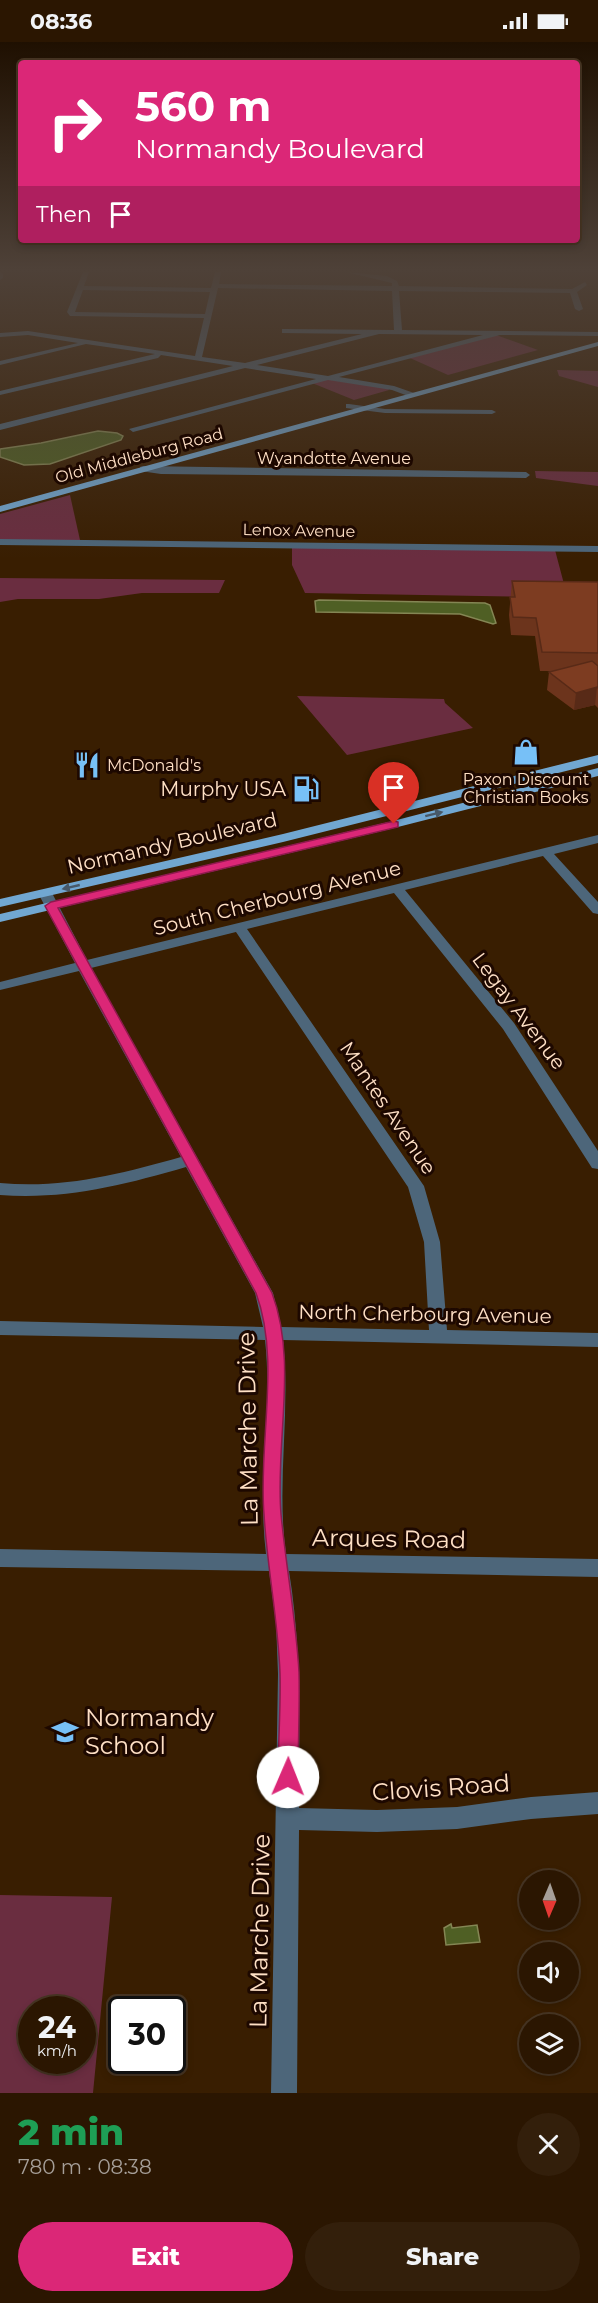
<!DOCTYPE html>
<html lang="en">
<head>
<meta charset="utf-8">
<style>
  body { margin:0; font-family:Montserrat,sans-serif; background:#331f0b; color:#f1f3f6; height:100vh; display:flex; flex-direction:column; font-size:22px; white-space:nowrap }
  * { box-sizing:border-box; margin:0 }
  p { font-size:20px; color:#a69f99 }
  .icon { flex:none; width:33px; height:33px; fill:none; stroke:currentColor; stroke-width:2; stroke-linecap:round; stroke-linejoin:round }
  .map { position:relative; height:2051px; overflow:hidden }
  .side { display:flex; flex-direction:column; background:#2b1601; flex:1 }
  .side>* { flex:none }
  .top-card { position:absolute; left:18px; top:18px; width:562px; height:183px; border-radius:6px; box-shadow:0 3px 9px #0003,0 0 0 2px #473523; background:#db2777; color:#fff; overflow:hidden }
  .needle { width:39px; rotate:182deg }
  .fabs { position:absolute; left:519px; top:1828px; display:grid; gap:12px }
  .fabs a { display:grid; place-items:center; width:60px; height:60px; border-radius:50%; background:#2b1601; box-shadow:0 3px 9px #0003,0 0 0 2px #473523; font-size:30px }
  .speed { position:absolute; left:18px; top:1954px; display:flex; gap:12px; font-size:30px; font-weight:700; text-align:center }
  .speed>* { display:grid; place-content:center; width:78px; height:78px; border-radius:50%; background:#2b1601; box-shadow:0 3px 9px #0003,0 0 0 2px #473523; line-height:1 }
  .speed small { font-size:15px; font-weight:400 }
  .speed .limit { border:3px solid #111; border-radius:9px; background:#fff; color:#111 }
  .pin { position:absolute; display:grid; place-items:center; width:51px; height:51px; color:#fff; margin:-62px -26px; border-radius:50% 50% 50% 0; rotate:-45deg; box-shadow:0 0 6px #0007 }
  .pin .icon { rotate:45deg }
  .me { position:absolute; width:66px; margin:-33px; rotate:1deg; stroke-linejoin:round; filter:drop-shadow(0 0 4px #0008) }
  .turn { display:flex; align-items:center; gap:21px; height:126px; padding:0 18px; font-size:27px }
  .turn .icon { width:78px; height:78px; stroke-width:2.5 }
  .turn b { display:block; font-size:42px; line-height:51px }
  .then { display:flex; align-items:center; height:57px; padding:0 18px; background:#0003; gap:12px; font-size:22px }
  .round { display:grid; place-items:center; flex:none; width:63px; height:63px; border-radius:32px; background:#331f0b }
  .overview { display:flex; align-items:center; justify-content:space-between; height:102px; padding:0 18px }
  h1 { font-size:36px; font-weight:800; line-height:45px; color:#1e9e55 }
  .primary-button { display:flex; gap:12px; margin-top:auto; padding:12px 18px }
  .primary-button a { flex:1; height:69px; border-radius:36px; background:#db2777; color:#fff; font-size:24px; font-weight:800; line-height:69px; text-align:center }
  .primary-button a+a { background:#331f0b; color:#f1f3f6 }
  .status { display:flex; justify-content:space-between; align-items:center; height:42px; padding:0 30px; background:#2b1601; direction:ltr }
  .status svg { height:16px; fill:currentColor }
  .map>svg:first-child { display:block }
  .green { fill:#6a2d40; fill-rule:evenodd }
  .water { fill:#4f5f24; stroke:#848654; stroke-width:1.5 }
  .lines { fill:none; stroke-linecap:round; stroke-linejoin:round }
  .minor { fill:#4d667a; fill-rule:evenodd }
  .major { fill:#71a7d1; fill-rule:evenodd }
  .wall { fill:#6c341c }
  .shaded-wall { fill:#582a17 }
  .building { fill:#7d3c21; stroke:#582a17; stroke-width:1.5 }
  .oneway { fill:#475868 }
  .route { fill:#db2777; stroke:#8e194d; stroke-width:1.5 }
  .labels { text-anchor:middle; stroke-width:6; stroke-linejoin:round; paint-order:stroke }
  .far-street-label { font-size:16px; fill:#ffe0c5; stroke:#1d0800 }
  .far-poi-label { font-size:16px; fill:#ffe0c5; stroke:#1d0800; text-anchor:start }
  .poi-label { font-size:20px; fill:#ffe0c5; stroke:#1d0800; text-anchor:end }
  .street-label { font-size:20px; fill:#ffe0c5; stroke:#1d0800 }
  .near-street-label { font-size:24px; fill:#ffe0c5; stroke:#1d0800 }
  .near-poi-label { font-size:24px; fill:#ffe0c5; stroke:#1d0800; text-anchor:start }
</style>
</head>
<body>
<div class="status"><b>08:36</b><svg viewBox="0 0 49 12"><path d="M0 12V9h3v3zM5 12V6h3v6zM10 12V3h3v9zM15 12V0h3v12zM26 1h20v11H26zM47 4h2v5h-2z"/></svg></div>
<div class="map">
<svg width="598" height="2051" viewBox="0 0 598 2051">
  <rect width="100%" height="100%" fill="#391e01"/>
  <!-- green -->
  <g class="green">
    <path d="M496 293 538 308 448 333 410 316Z"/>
    <path d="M557 328 598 329V345L559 334Z"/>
    <path d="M325 337 388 346 389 348 354 358 312 341Z"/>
    <path d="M535 429 598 430V444L536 436Z"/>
    <path d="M70 453 80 498H0V472Z"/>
    <path d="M292 505 555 508 564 542 598 556 305 551 292 523Z"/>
    <path d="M0 536 225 538 219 551H142L99 557H18L0 560Z"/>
    <path d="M297 654 444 657 445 661 473 686 347 713Z"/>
    <path d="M0 1853 112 1855 93 2051H0ZM32 1968H82V2019H32Z"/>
  </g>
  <!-- water -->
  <g class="water">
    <path d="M98 389 117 391 123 394 121 398 50 422 24 423 0 415V407L41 401Z"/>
    <path d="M319 558 485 561 490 563 496 581 493 582 460 572 316 570 315 559Z"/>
    <path d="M451 1882 452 1886 477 1883 480 1900 446 1903 444 1886Z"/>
  </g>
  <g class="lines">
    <!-- minor -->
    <g class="minor">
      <path d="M0 230 3 232V236L0 238Z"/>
      <path d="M83 230H89L84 244 211 246 215 230H221L219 242 392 244V241L346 230 387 234 397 239 399 244 572 247 585 240 587 243 577 250 583 267 579 269 575 267 570 251 399 249 402 288 598 290V294L500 293 339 335 394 344 414 351V355H411L392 348 328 338 133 390 129 387 316 337 245 326 0 388V382L233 324 161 313 158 316 0 353V349L155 312 86 302 0 323V319L78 301 28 293 0 295V291L28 289 195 314 204 276 70 274 67 270ZM218 246 392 249 394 288 285 287H282V291L362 292 245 321 202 315ZM83 248 210 250 205 272 75 270ZM379 292 483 293 328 334 257 323Z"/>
      <path d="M349 362 385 367 492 368 496 370 492 372 385 371 346 366V362Z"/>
      <path d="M143 424 526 430 530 433 526 436 161 432 140 429V425Z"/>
      <path d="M0 497 598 504V510L0 503Z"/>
      <path d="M598 793V801L554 812 598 860V872L593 871 543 814 405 848 514 981 598 1109V1127L592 1126 503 987 394 851 247 887 424 1144 440 1200 447 1288 598 1291V1305L283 1298C291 1370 276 1441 286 1512L598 1517V1535L289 1529C302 1608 299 1687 299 1766L377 1768 457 1765 531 1755 598 1750V1772L531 1777 457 1787 377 1790 299 1788 297 2051H271L278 1632 276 1580 269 1529 0 1525V1507L266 1512C257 1441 273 1369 265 1298L0 1293V1279L263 1285 255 1251 186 1125C124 1143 65 1158 0 1153V1141C63 1147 121 1132 181 1115L79 929 0 948V940L75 921 38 851 45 847 52 851 87 918ZM236 890 408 1145 424 1200 429 1288 281 1285 273 1251 91 926Z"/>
    </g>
    <!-- major -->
    <g class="major">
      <path d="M598 300V304L0 470V464Z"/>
      <path d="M598 713V721L283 800 0 865V857L283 792Z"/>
      <path d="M598 726V734L390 787 0 880V872L389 780Z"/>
    </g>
  </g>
  <!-- wall -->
  <path class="wall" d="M512 539 598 540V666L595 663 574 668 547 648 549 630 553 629H540L535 594 511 593 509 573Z"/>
  <!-- shaded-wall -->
  <path class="shaded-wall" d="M597 645 595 663 574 668 576 651Z"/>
  <!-- building -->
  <g class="building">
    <path d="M512 539 598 540V611L542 610 536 576 513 575 510 555H515Z"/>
    <path d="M592 619 598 624V646L597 645 576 651 549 630Z"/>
  </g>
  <!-- one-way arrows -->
  <defs><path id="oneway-solid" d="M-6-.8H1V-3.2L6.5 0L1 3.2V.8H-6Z" transform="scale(1.5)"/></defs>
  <g class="oneway">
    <use href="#oneway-solid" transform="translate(434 772) rotate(-14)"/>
    <use href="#oneway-solid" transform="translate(71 845) rotate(167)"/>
  </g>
  <!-- sky -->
  <linearGradient id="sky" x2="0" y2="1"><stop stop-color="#1f1001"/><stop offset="0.44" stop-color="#4e4138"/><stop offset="1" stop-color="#4e4138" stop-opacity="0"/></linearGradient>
  <rect width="598" height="517" fill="url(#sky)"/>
  <!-- route -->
  <path class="route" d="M394 779 398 780V785L58 866 272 1251C298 1320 275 1400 281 1472 286 1525 296 1577 299 1630 300 1665 298 1700 298 1735L295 1742 288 1745 281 1742 278 1735C278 1700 281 1665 280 1631 278 1577 267 1525 264 1472 258 1401 281 1318 256 1251L45 864 51 860Z"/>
  <!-- icons -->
  <defs>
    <g id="shop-bare" transform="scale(2.07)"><path d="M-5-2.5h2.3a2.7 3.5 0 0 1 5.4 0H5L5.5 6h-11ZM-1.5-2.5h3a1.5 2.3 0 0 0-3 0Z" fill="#77c0f7" stroke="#1d0800" stroke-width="2.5" paint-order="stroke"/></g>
    <g id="restaurant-bare" transform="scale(2.07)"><path d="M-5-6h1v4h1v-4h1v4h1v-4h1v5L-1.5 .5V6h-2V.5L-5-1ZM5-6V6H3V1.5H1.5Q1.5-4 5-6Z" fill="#77c0f7" stroke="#1d0800" stroke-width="2.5" paint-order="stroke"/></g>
    <g id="fuel-bare" transform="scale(2.07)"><path d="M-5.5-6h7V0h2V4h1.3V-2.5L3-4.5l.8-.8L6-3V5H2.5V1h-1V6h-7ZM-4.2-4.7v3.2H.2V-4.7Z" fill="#77c0f7" stroke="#1d0800" stroke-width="2.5" paint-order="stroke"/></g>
    <g id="school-bare" transform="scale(2.07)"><path d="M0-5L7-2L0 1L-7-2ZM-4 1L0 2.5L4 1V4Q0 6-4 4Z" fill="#77c0f7" stroke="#1d0800" stroke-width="2.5" paint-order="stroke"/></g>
  </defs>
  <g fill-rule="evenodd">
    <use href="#shop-bare" x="526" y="710"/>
    <use href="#restaurant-bare" x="87" y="723"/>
    <use href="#fuel-bare" x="306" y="747"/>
    <use href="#school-bare" x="65" y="1690"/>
  </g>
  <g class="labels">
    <!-- far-street labels -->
    <g class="far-street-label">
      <text transform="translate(139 413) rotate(-15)" y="6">Old Middleburg Road</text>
      <text x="334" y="422">Wyandotte Avenue</text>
      <text transform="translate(299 488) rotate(1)" y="6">Lenox Avenue</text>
    </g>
    <!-- far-poi labels -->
    <g class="far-poi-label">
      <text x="107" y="729">McDonald's</text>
      <text x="526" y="743" text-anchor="middle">Paxon Discount<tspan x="526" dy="18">Christian Books</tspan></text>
    </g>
    <!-- poi labels -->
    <g class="poi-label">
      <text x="286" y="754">Murphy USA</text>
    </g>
    <!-- street labels -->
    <g class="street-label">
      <text transform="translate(172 801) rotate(-13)" y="7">Normandy Boulevard</text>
      <text transform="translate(277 856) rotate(-14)" y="7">South Cherbourg Avenue</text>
      <text transform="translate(519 969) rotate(53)" y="7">Legay Avenue</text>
      <text transform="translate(388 1066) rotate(56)" y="7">Mantes Avenue</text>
      <text transform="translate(425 1272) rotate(1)" y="7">North Cherbourg Avenue</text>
    </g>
    <!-- near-street labels -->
    <g class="near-street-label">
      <text transform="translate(248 1387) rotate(-91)" y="8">La Marche Drive</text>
      <text transform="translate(389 1497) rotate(1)" y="8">Arques Road</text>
      <text transform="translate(441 1746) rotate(-4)" y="8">Clovis Road</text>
      <text transform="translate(260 1889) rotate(-89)" y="8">La Marche Drive</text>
    </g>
    <!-- near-poi labels -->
    <g class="near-poi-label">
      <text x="85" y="1684">Normandy<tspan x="85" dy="28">School</tspan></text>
    </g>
  </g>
</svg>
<div class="fabs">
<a><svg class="needle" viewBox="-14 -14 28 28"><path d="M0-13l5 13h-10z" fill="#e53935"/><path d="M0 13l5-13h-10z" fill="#a69f99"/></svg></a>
<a><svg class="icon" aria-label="sound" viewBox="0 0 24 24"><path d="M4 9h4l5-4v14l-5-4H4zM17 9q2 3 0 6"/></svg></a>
<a><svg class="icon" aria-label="layers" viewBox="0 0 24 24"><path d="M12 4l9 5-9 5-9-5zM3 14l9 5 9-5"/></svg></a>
</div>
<div class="speed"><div>24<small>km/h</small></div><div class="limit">30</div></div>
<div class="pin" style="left:394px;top:782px;background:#d93025"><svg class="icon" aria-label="arrive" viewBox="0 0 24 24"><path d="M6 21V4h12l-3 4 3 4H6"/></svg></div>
<svg class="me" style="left:288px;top:1735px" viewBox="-20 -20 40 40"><circle r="19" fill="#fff"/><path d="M0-13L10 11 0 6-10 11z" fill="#db2777"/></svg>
<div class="top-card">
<div class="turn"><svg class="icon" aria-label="right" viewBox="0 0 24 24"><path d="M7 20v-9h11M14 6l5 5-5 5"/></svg><div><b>560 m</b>Normandy Boulevard</div></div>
<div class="then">Then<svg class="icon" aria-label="arrive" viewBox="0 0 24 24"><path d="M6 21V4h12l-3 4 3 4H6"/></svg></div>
</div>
</div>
<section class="side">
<div class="overview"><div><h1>2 min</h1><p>780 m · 08:38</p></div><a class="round"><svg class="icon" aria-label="close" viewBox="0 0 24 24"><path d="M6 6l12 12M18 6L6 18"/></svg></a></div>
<div class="primary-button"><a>Exit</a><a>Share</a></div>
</section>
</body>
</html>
